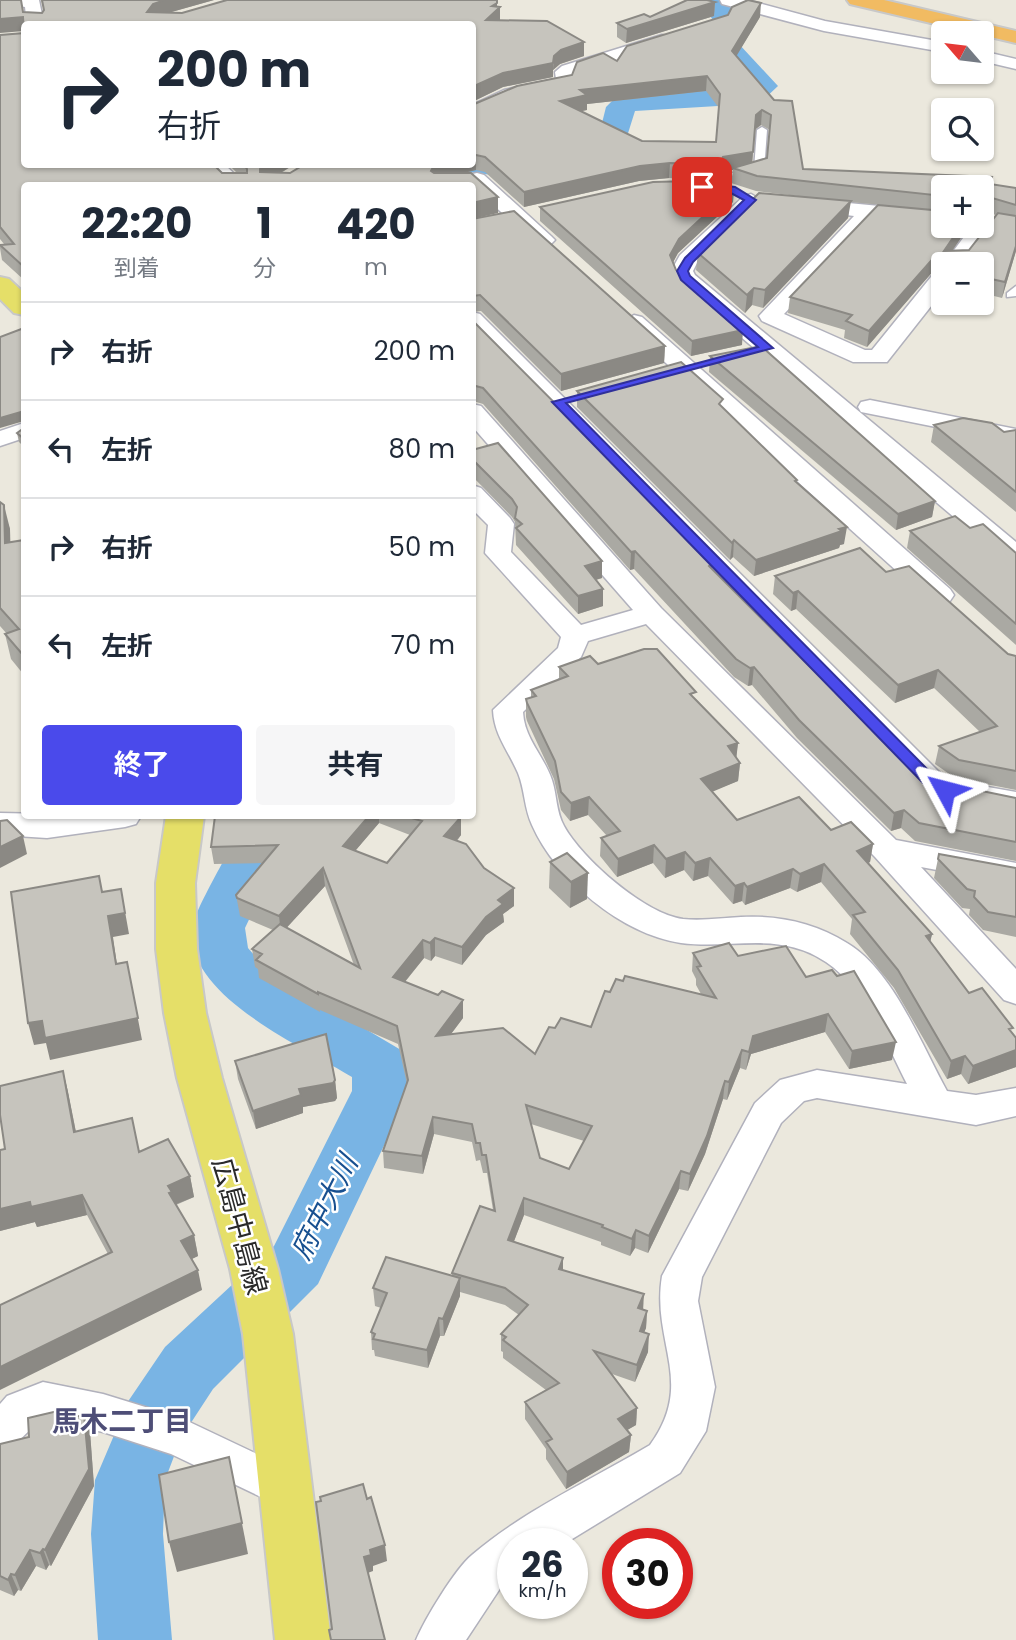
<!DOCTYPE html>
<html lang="ja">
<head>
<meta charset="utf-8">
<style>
  body { margin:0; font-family:Poppins,"Noto Sans JP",sans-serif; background:#f6f6f7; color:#1f2937; height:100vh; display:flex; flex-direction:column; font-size:26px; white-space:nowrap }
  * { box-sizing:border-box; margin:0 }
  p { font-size:23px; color:#747a83 }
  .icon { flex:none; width:38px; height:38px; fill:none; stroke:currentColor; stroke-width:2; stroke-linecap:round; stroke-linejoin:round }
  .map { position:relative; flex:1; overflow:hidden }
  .side { position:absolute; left:21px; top:182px; width:455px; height:637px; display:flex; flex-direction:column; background:#fff; border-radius:7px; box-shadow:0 2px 5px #0004 }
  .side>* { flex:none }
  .banner { position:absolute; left:21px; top:21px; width:455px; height:147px; border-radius:7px; box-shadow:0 2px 5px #0004; background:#fff; color:#1f2937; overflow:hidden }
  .needle { width:46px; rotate:298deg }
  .controls { position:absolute; left:931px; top:21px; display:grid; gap:14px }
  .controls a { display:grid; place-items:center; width:63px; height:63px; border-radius:7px; background:#fff; box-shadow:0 2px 5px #0004; font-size:35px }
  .speed { position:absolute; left:497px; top:1528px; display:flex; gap:14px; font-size:35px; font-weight:700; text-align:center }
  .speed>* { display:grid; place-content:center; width:91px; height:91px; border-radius:50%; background:#fff; box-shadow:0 2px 5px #0004; line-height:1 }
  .speed small { font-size:18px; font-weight:400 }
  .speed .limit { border:10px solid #d22; background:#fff; color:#111 }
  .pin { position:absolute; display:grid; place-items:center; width:60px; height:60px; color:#fff; margin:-30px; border-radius:14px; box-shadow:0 4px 10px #0006 }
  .me { position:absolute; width:77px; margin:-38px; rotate:308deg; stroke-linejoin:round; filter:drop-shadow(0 0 5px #0008) }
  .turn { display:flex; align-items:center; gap:24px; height:147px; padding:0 21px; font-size:32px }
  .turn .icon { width:91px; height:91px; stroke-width:2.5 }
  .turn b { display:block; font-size:49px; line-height:60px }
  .eta { display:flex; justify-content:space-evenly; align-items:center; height:119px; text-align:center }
  .eta b { font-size:42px; font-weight:700; line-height:49px }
  .action { display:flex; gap:14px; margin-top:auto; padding:14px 21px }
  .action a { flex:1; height:80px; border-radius:7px; background:#4a4aeb; color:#fff; font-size:28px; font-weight:700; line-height:80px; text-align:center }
  .action a+a { background:#f6f6f7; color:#1f2937 }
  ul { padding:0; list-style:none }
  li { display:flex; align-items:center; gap:21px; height:98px; padding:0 21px; border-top:2px solid #e0e1e3 }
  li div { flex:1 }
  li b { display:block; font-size:26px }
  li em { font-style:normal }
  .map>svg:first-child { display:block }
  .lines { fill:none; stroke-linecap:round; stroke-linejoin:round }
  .river { fill:#79b4e4; fill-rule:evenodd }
  .lane-casing { stroke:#b1b1bc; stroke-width:3 }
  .street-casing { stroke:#b1b1bc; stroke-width:3 }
  .primary-casing { stroke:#c8c8c8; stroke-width:4 }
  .highway-casing { stroke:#c8c8c8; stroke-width:4 }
  .lane { fill:#fff; fill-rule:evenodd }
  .street { fill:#fff; fill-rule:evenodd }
  .primary { fill:#e5df68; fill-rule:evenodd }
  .highway { fill:#f1bb62; fill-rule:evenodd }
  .wall { fill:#aaa9a3; fill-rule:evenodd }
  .shaded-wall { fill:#8b8984 }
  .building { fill:#c6c4bd; stroke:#8b8984; stroke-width:2; fill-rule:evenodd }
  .route { fill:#4a4aeb; stroke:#303099; stroke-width:2 }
  .labels { text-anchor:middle; stroke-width:5; stroke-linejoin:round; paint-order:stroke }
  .near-water-label { font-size:28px; font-style:italic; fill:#185090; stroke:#fff }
  .near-street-label { font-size:28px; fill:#2a2a2a; stroke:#fff }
  .near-neighbourhood-label { font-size:28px; font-weight:bold; fill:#4e4e77; stroke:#fff }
</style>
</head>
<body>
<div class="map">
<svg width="1016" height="1640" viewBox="0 0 1016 1640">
  <rect width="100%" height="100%" fill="#ebe8dd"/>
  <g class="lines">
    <!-- river -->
    <g class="river">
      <path d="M698 0H728C741 15 743 24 738 43L778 86 762 101 751 104 635 111 624 146C582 173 509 182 461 170L457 164H472V153C516 153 560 159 599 135L606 107 616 97 743 87 747 84 709 45 713 20Z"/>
      <path d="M234 816H284L290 834 245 928 248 948 269 972 401 1050 410 1066V1091L318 1284 213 1389 181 1438 165 1480 163 1534 172 1640H98L91 1534 95 1480 129 1400 165 1347 274 1246 352 1091V1077C302 1046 190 998 191 931 192 915 229 852 238 834Z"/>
    </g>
    <!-- lane casing -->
    <g class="lane-casing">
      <g id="lane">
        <path d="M762 127 767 130 764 171 730 179 727 189H719L722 175 754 169 757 130Z"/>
        <path d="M1016 286V296L1007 297V293Z"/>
      </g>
    </g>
    <!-- street casing -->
    <g class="street-casing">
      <g id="street">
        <path d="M5 0H39L44 24H27L25 7 7 4Z"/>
        <path d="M720 0H747L825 21 943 42V52L824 31 722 4Z"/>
        <path d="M662 35 668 36 671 40 668 44 574 74 571 87 516 98 472 118V105L504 90 556 79 555 72 562 66Z"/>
        <path d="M982 51 1016 59V69L982 61Z"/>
        <path d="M202 164H224L247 186H225Z"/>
        <path d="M477 173 484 175 551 236 555 240 551 244H537L472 186H434L437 182Z"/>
        <path d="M751 194 761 200 697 263 693 271 695 275 1016 542V564L1007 562 677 283 671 271 680 255 744 196Z"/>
        <path d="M806 199 943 212V224L875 218 784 314 865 350H872L935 272 943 271V291L887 362H853L762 321 759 316 854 216 799 209 796 205 799 201Z"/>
        <path d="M987 215 997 221 964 264 943 265 972 226H982V216Z"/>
        <path d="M472 312 480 314 940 773 954 781 1016 792V814L945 800 918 787 472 332Z"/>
        <path d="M634 315 642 317 950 589 954 595 950 601H930L626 327 623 322Z"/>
        <path d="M870 400 1016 429V443L861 412 858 407 861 402Z"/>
        <path d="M472 404 481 406 661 608 896 840 1016 863V885L921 867 1016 969V1004L1004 1000 875 857 646 624 588 641 581 657 523 712C524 738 544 756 552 780 557 795 556 812 564 826 582 859 645 914 683 919 702 921 722 918 741 917 779 915 815 923 847 943 893 970 922 1046 947 1091L976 1095 1016 1088V1116L976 1125 817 1098 804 1101 781 1123 702 1277 698 1301 715 1387 706 1431 680 1473 564 1544H513V1578L501 1587 466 1640H416C425 1619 455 1569 472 1555 523 1511 591 1480 650 1445 696 1382 651 1343 662 1276L755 1103 780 1080 817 1070 907 1084C886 1043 865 988 826 962 779 930 732 950 681 943 621 934 556 879 532 825 524 808 525 790 518 773 509 752 494 735 493 710L558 648 561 637 485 553 488 525 472 509V485L481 488 510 518 514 524 511 552 581 625 633 610 472 426Z"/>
        <path d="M24 423V438L0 446V431Z"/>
        <path d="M0 813 141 816 136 824 125 827 47 838 0 835Z"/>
        <path d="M43 1382 103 1394 181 1418 299 1474 306 1488 299 1502 284 1508 171 1454 103 1432 44 1420C27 1428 19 1446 0 1454V1404L7 1396Z"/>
      </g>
    </g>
    <!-- primary casing -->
    <g class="primary-casing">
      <g id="primary">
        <path d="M0 277 9 279 24 293V315L14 313 0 299Z"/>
        <path d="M166 816H204L195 883 197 949 206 1013 222 1078 278 1269 293 1334 331 1640H275L243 1334 230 1269 177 1078 164 1013 156 949V883Z"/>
      </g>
    </g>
    <!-- highway casing -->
    <g class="highway-casing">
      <path id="highway" d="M847 0H884L1016 31V43L850 4Z"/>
    </g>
    <!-- lane -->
    <use href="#lane" class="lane"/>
    <!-- street -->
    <use href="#street" class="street"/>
    <!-- primary -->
    <use href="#primary" class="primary"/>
    <!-- highway -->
    <use href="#highway" class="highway"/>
  </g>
  <!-- wall -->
  <g class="wall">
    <path d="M41 0H214L171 12 182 13 497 0V7H500V20L584 56 560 64 553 70V77L503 87 472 102V24H24V164L222 173H237L228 164H295L281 173H290L472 105 760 17 736 56 803 169 992 177 991 184 1016 188V251L1002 298 982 293V264H943V269H935L867 347 844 338 845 330 788 313 790 297 903 207 850 202 848 218 763 308 752 305 745 313 696 270 698 253 832 200 756 191 731 183 733 170 722 172 718 181 669 178 639 181 524 207 485 172 476 170 464 173 498 197V213L24 186V280L2 260 0 248V244H4L0 239V35L24 33 23 12 42 13 44 11ZM706 91 719 108 716 142 642 141 580 111 587 110V104ZM761 125 770 130 767 158 752 162 755 130ZM943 187H982V215L986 212 996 215 969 250 952 251 969 226H943Z"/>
    <path d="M715 2 714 16 626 43 617 37V23L650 17Z"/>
    <path d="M734 188 733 202 678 253 673 262 676 270 731 319 742 345 691 356 540 221V207Z"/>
    <path d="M472 219 665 346 664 363 561 391 481 311 472 312Z"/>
    <path d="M472 320 713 562 712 569 878 735 920 771 948 784 1016 798V861L915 841 901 828 891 831 797 738 752 685 748 686 734 677 634 569 630 570 483 404 473 401Z"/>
    <path d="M710 356 935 501 932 517 896 530 709 372Z"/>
    <path d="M577 391 722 407 797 483 844 544 840 545 839 548 754 576 733 557 730 560 577 407Z"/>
    <path d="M934 425 1004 432 1016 430V512L931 442Z"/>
    <path d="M24 428V447L19 442 17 433Z"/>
    <path d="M472 450 602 561V578L596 580 603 606 578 614 516 545 515 522 512 517 472 476Z"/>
    <path d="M0 502 10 529V542L24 540V675L11 659 5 634H7L0 626Z"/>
    <path d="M970 528 1016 553V645L907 548 910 531Z"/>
    <path d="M886 572 1008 654 1016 656V790L955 778 935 764 939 746 980 732 934 688 895 703 796 609 791 611 773 594 775 576Z"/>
    <path d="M598 664 696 699 738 743 736 757 740 763 738 781 712 791 737 820 831 830 873 844 870 862 868 863 932 934 930 942 969 993 1016 1038V1067L968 1084 961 1074 947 1079 894 988 850 934 852 919 821 882 797 892 790 888 745 905 742 901 733 904 708 876 693 881 684 870 665 878 653 863 617 877 600 856 601 838 607 836 588 815 570 821 561 810 554 779 527 721 526 717V699L531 697V690L559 680V667Z"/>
    <path d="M215 816H458L461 817V835L457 841 514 906 503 914 504 922 486 935 462 965 435 956 431 961 424 958 405 982 463 1018 451 1034 535 1054 555 1028 591 1027 610 992 623 981 701 994 696 985V979L692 971 693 953 738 956 806 977 892 1060 849 1069 825 1032 751 1054 746 1070 740 1068 727 1100 723 1099 705 1154 688 1191 679 1189 648 1253 635 1248 630 1256 601 1245V1242L524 1215 514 1241 563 1258V1270L647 1311 646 1328 644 1332 648 1352 635 1382 612 1374 637 1408 636 1425 627 1430 631 1435 629 1452 566 1489 546 1459V1449L525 1419V1402L546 1390 503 1358V1352L501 1351V1334L519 1315 505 1305 460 1292V1296L444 1336H440L428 1368 375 1356 374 1350H372L371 1332 381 1308 375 1306 373 1288 452 1276V1273L493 1210 487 1173H483L480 1160 476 1161 472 1142 434 1134 423 1174 384 1168 383 1151 407 1084 398 1044 320 1010V1012L259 978 258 969 255 967 252 949 273 930 240 916 236 895 262 863 214 864 211 847ZM379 823 410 835 387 863 355 851ZM325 886 354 965 286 928ZM531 1124 584 1141 569 1169 540 1158Z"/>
    <path d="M567 853 587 899 570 908 549 888 550 862Z"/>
    <path d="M939 854 1016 868V937L983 930 969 915 970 909 962 908 934 878Z"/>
    <path d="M235 1061 335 1080 337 1098 335 1101 303 1107V1113L256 1129 238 1079Z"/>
    <path d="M63 1071 68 1092 76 1132 139 1152 190 1176 194 1197 176 1205 194 1235 198 1256 191 1259 202 1290 108 1254 87 1215 37 1227 35 1222 0 1231V1150L5 1149Z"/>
    <path d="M84 1415 90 1432 94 1486 51 1566 49 1565 46 1570 36 1566 21 1591 18 1590 14 1596 0 1590V1444L29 1437 75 1417Z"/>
  </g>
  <!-- shaded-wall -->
  <g class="shaded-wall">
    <path d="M165 0H214L154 17 147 12 153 4Z"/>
    <path d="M715 2 714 16 626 43 627 29Z"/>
    <path d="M497 3V10L500 7V21L486 20 492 6Z"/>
    <path d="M761 3 760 17 731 65 732 51Z"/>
    <path d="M23 17 24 31 0 33V19Z"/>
    <path d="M584 42V56L560 64 553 70 554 56 561 50Z"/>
    <path d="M553 63V77L503 87 472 102V87L503 73Z"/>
    <path d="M707 76 706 91 587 104V110L559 116 560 101 580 90Z"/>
    <path d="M762 110 761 125 754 130 756 115Z"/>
    <path d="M753 152 752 167 733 168V170L722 172 718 181 719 165 723 157Z"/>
    <path d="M476 155V170L435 180 431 171 434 165 472 164V156Z"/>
    <path d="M670 163 669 178 639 181 524 207V192L640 166Z"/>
    <path d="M267 164H295L262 184 260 172V169Z"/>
    <path d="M992 177 986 212 982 215V203Z"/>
    <path d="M734 188 733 202 678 253 669 270 670 255 679 239Z"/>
    <path d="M498 197V213L472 219V203Z"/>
    <path d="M851 201 848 218 763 308 765 290Z"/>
    <path d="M961 226H969L948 257 947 253 944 251Z"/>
    <path d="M1016 246V251L1002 298 1005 282Z"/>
    <path d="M937 254 935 269 867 347 869 331Z"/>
    <path d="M754 288 752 305 745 313 747 295Z"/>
    <path d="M743 330 742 345 691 356 692 341Z"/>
    <path d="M665 346 664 363 561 391V374Z"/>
    <path d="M24 411V421L0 428V418Z"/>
    <path d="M935 501 932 517 896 530 898 514Z"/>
    <path d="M4 505 10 529 11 567 5 543Z"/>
    <path d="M847 527 844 544 840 545 839 548 754 576 756 560Z"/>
    <path d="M734 540 733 557 730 560 732 543Z"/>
    <path d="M635 551 634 569 630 570 631 552Z"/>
    <path d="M602 561V578L584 583 585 566Z"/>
    <path d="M603 589V606L578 614V596Z"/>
    <path d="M798 591 796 609 791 611 793 593Z"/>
    <path d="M754 667 752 685 748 686 750 668Z"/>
    <path d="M938 670 934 688 895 703 898 685Z"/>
    <path d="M738 743 736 761 728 746Z"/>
    <path d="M740 763 738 781 700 797 701 779Z"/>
    <path d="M589 797 588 815 570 821 571 803Z"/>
    <path d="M904 810 901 828 891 831 894 813Z"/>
    <path d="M369 816H379V823L344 864 343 846Z"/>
    <path d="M461 817V835L445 854 444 836Z"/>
    <path d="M23 836 27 854 0 868V847Z"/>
    <path d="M873 844 870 862 854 869 857 851Z"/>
    <path d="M654 845 653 863 617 877 618 859Z"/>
    <path d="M685 852 684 870 665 878 666 859Z"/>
    <path d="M710 858 708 876 693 881 695 863Z"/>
    <path d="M824 864 821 882 797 892 800 874Z"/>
    <path d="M323 868 325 886 281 934 279 916Z"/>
    <path d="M793 869 790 888 745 905 747 887Z"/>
    <path d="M588 873 587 899 570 908 571 882Z"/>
    <path d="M744 883 742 901 733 904 735 886Z"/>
    <path d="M514 888V906L503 914 504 922 486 935 462 965V947L498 900Z"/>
    <path d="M121 889 129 934 113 937 120 986 108 916Z"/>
    <path d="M932 934 928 952 926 936Z"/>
    <path d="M435 938V956L431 961 430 943Z"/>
    <path d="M423 940 424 958 394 995 393 977Z"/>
    <path d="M127 962 142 1040 50 1060 46 1043 34 1045 28 1023Z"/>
    <path d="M463 1000V1018L436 1054V1036Z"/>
    <path d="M828 1014 825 1032 751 1054 746 1070 749 1052 753 1036Z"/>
    <path d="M896 1042 892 1060 849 1069 852 1051Z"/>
    <path d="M742 1050 740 1068 727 1100 729 1082Z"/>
    <path d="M1016 1050V1067L968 1084 973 1066Z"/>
    <path d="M965 1056 961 1074 947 1079 951 1061Z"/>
    <path d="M63 1071 68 1092 80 1153 74 1132Z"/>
    <path d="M335 1080 337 1098 335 1101 303 1107V1113L256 1129 253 1111 299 1089Z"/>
    <path d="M725 1081 723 1099 705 1154 688 1191 690 1174Z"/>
    <path d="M433 1117 434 1134 423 1174 422 1156Z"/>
    <path d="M681 1171 679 1189 648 1253 649 1236Z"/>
    <path d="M190 1176 194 1197 174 1205 173 1214 168 1186Z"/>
    <path d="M82 1195 87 1215 37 1227 35 1222 0 1231V1209L30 1202Z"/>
    <path d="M524 1198V1215L508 1257V1240Z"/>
    <path d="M636 1230 635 1248 630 1256 632 1239Z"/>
    <path d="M194 1235 198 1256 186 1262 181 1241Z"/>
    <path d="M563 1258V1275L559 1269Z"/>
    <path d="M198 1270 202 1290 0 1390V1367Z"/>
    <path d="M460 1278V1296L444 1336 443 1319Z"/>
    <path d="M644 1294 643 1311 638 1308Z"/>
    <path d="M647 1311 646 1328 638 1348 640 1331Z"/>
    <path d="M439 1318 440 1336 428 1368 427 1350Z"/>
    <path d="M649 1334 648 1352 635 1382 637 1365Z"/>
    <path d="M637 1408 636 1425 617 1436 618 1419Z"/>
    <path d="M84 1415 90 1432 94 1486 51 1566 45 1550Z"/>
    <path d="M631 1435 629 1452 566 1489 567 1472Z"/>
    <path d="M229 1457 248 1554 177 1572 169 1542Z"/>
    <path d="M385 1545 387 1561 373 1566V1571L365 1574 364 1557 370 1550Z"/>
    <path d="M43 1549 49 1565 46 1570 40 1553Z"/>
    <path d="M30 1550 36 1566 21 1591 15 1575Z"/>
    <path d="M11 1574 18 1590 14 1596 8 1580Z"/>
  </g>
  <!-- building -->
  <g class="building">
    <path d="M0 0H21L23 12 42 13 44 10 42 0H165L153 4 147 12 182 13 227 0H497V3L492 6 500 7 486 20 547 21 584 42 561 50 554 56 553 63 503 73 472 87V24H24V164H213L222 173H247V169L243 164H267L260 169V172L290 173 305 164H438L434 165 431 171 434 173H471L498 197 472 203V186H24V267L0 245 14 244 0 227V35L24 33 23 17 0 19Z"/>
    <path d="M687 0H707L715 2 627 29 617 23 644 14 650 17Z"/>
    <path d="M748 0 761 3 732 51 774 100 792 101 803 169 992 177 990 184 1016 188V205L989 197 982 201V208V187H943V196L757 176 733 168 767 158 771 115 762 110 756 115 753 152 723 157 719 165 670 163 640 166 524 192 485 157 476 155 472 156V105L517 86 572 75 577 62 603 53 617 61 627 46 728 15 732 7ZM707 76 720 94 716 142 642 141 560 101 587 95 580 90Z"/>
    <path d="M691 181 734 188 679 239 670 255 676 270 731 316 729 318 743 330 692 341 540 207 653 182Z"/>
    <path d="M759 193 851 201 765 290 754 288 747 295 698 253Z"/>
    <path d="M878 205 943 211V226H961L944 251 969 250 998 213 1016 216V246L1005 282 982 277V264H948L947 253 937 254 869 331 846 321 852 315 790 297Z"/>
    <path d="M514 211 665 346 561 374 480 295 472 296V219Z"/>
    <path d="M472 320 713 562 709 566 878 735 882 734 920 771 948 784 1016 798V842L919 823 904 810 894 813 799 720 754 667 750 668 736 659 635 551 631 552 483 388 472 385Z"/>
    <path d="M24 328V426V411L0 418V337Z"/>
    <path d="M761 346 935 501 898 514 710 356Z"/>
    <path d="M681 362 723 399 719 404 797 480 795 481 847 527 839 529 842 531 756 560 734 540 732 543 577 391Z"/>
    <path d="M963 418 992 423 1004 432 1016 430V492L934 425Z"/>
    <path d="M24 428V439L17 433Z"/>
    <path d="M498 443 602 561 585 566 603 589 578 596 516 528 522 524 515 518 517 507 512 499 472 459V450Z"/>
    <path d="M0 502 4 505 5 543 24 540V654L23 655 5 634 19 629 0 608Z"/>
    <path d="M955 516 970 528 983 524 1016 553V624L910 531Z"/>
    <path d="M860 548 886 572 909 566 1008 654 1016 656V771L959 760 939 746 997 726 938 670 898 685 798 591 793 593 775 576Z"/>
    <path d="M644 649H657L696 692 690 694 738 743 728 746 740 763 701 779 737 820 799 797 831 830 851 822 873 844 857 851 932 934 926 936 969 993 982 988 1013 1028 1009 1029 1016 1038V1050L973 1066 965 1056 951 1061 898 970 853 915 865 912 824 864 800 874 793 869 747 887 744 883 735 886 710 858 695 863 685 852 666 859 654 845 618 859 601 838 620 831 589 797 571 803 561 792 555 761 527 703 526 699 536 696 531 690 568 676 559 667 590 656 598 664Z"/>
    <path d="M215 816H369L343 846 387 863 422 821 405 816H458L461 817 444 836 466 844 484 868 514 888 498 900 503 904 486 917 462 947 435 938 430 943 423 940 393 977 438 995 442 991 463 1000 436 1036 503 1028 535 1054 549 1027 555 1028 561 1018 591 1027 605 991 610 992 616 979 623 981 625 976 716 998 697 967 701 966 693 953 729 943 738 956 786 946 806 977 832 970 837 976 854 971 896 1042 852 1051 828 1014 753 1036 749 1052 742 1050 729 1082 725 1081 707 1136 690 1174 681 1171 649 1236 636 1230 632 1239 602 1227 603 1225 524 1198 508 1240 563 1258 559 1269 644 1294 638 1308 647 1311 640 1331 649 1334 637 1365 594 1351 637 1408 618 1419 631 1435 567 1472 546 1442 552 1439 525 1402 559 1383 503 1340 506 1337 501 1334 528 1305 505 1288 452 1273 480 1206 495 1211 486 1155H482L480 1143H476L472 1124 433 1117 422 1156 383 1151 408 1080 397 1026 318 992V994L256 960 262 954 252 949 280 924 360 968 323 868 279 916 237 898 236 895 278 845 211 847ZM526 1105 592 1126 569 1169 540 1158Z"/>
    <path d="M7 820 23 836 0 847V821Z"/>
    <path d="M567 853 588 873 571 882 550 862Z"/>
    <path d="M939 854 1016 868V917L988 912 974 897 975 891 967 889 938 859Z"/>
    <path d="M99 876 102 892 121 889 125 913 108 916 116 964 127 962 138 1018 45 1038 42 1021 28 1023 11 892Z"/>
    <path d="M326 1034 335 1080 333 1083 299 1089 301 1095 253 1111 235 1061Z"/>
    <path d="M63 1071 74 1132 132 1118 139 1152 168 1139 190 1176 168 1186 172 1192 169 1193 194 1235 181 1241 198 1270 0 1367V1305L112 1252 82 1195 31 1207 30 1202 0 1209V1150L5 1149 0 1115V1086Z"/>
    <path d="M386 1257 460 1278 443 1319 439 1318 427 1350 373 1339 375 1334 371 1332 387 1293 373 1288Z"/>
    <path d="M62 1410 74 1413 75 1417 84 1415 89 1469 45 1550 43 1549 40 1553 30 1550 15 1575 11 1574 8 1580 0 1576V1444L29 1437 28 1418Z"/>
    <path d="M229 1457 242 1523 169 1542 159 1475Z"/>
    <path d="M363 1484 367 1499 371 1497 385 1545 370 1550 371 1555 364 1557 385 1640H331L329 1630 332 1629 316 1502 321 1501 320 1497Z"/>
  </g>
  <!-- route -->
  <path class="route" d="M702 183 735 187 756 200 693 262 688 271 690 276 773 348 566 403 934 776 951 786V794H940L923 783 552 402 758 347 681 280 677 271 685 258 744 200 729 192 699 189 697 187Z"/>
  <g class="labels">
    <!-- near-water labels -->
    <g class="near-water-label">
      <text transform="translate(324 1207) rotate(-63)" y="10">府中大川</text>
    </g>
    <!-- near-street labels -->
    <g class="near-street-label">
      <text transform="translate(240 1226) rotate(75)" y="10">広島中島線</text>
    </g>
    <!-- near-neighbourhood labels -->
    <g class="near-neighbourhood-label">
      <text x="122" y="1431">馬木二丁目</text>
    </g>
  </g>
</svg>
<div class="controls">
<a><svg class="needle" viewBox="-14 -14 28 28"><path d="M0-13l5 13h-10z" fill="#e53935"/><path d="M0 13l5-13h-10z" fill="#747a83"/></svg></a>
<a><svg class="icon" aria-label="search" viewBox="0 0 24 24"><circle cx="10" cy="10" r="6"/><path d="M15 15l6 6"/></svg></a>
<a>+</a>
<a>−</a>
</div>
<div class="speed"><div>26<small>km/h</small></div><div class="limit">30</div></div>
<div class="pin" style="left:702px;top:187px;background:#d93025"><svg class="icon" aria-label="arrive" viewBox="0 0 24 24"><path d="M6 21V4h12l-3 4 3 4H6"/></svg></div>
<svg class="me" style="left:945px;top:790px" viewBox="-20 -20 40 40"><path d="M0-17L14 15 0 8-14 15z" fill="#4a4aeb" stroke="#fff" stroke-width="4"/></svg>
<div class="banner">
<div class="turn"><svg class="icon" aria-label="right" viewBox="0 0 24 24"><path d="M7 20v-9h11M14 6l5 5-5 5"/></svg><div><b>200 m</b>右折</div></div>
</div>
<section class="side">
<div class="eta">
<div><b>22:20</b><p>到着</p></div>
<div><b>1</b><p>分</p></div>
<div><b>420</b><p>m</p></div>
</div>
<ul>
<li><svg class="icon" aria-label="right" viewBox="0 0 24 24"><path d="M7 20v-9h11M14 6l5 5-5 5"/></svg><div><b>右折</b></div><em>200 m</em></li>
<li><svg class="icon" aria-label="left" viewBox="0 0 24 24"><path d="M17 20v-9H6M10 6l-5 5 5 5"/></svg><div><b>左折</b></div><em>80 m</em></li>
<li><svg class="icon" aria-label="right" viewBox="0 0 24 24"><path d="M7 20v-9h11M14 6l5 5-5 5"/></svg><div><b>右折</b></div><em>50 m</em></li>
<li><svg class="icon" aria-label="left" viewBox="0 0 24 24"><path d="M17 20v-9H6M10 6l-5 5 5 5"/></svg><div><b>左折</b></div><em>70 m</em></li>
</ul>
<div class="action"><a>終了</a><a>共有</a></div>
</section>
</div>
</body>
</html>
